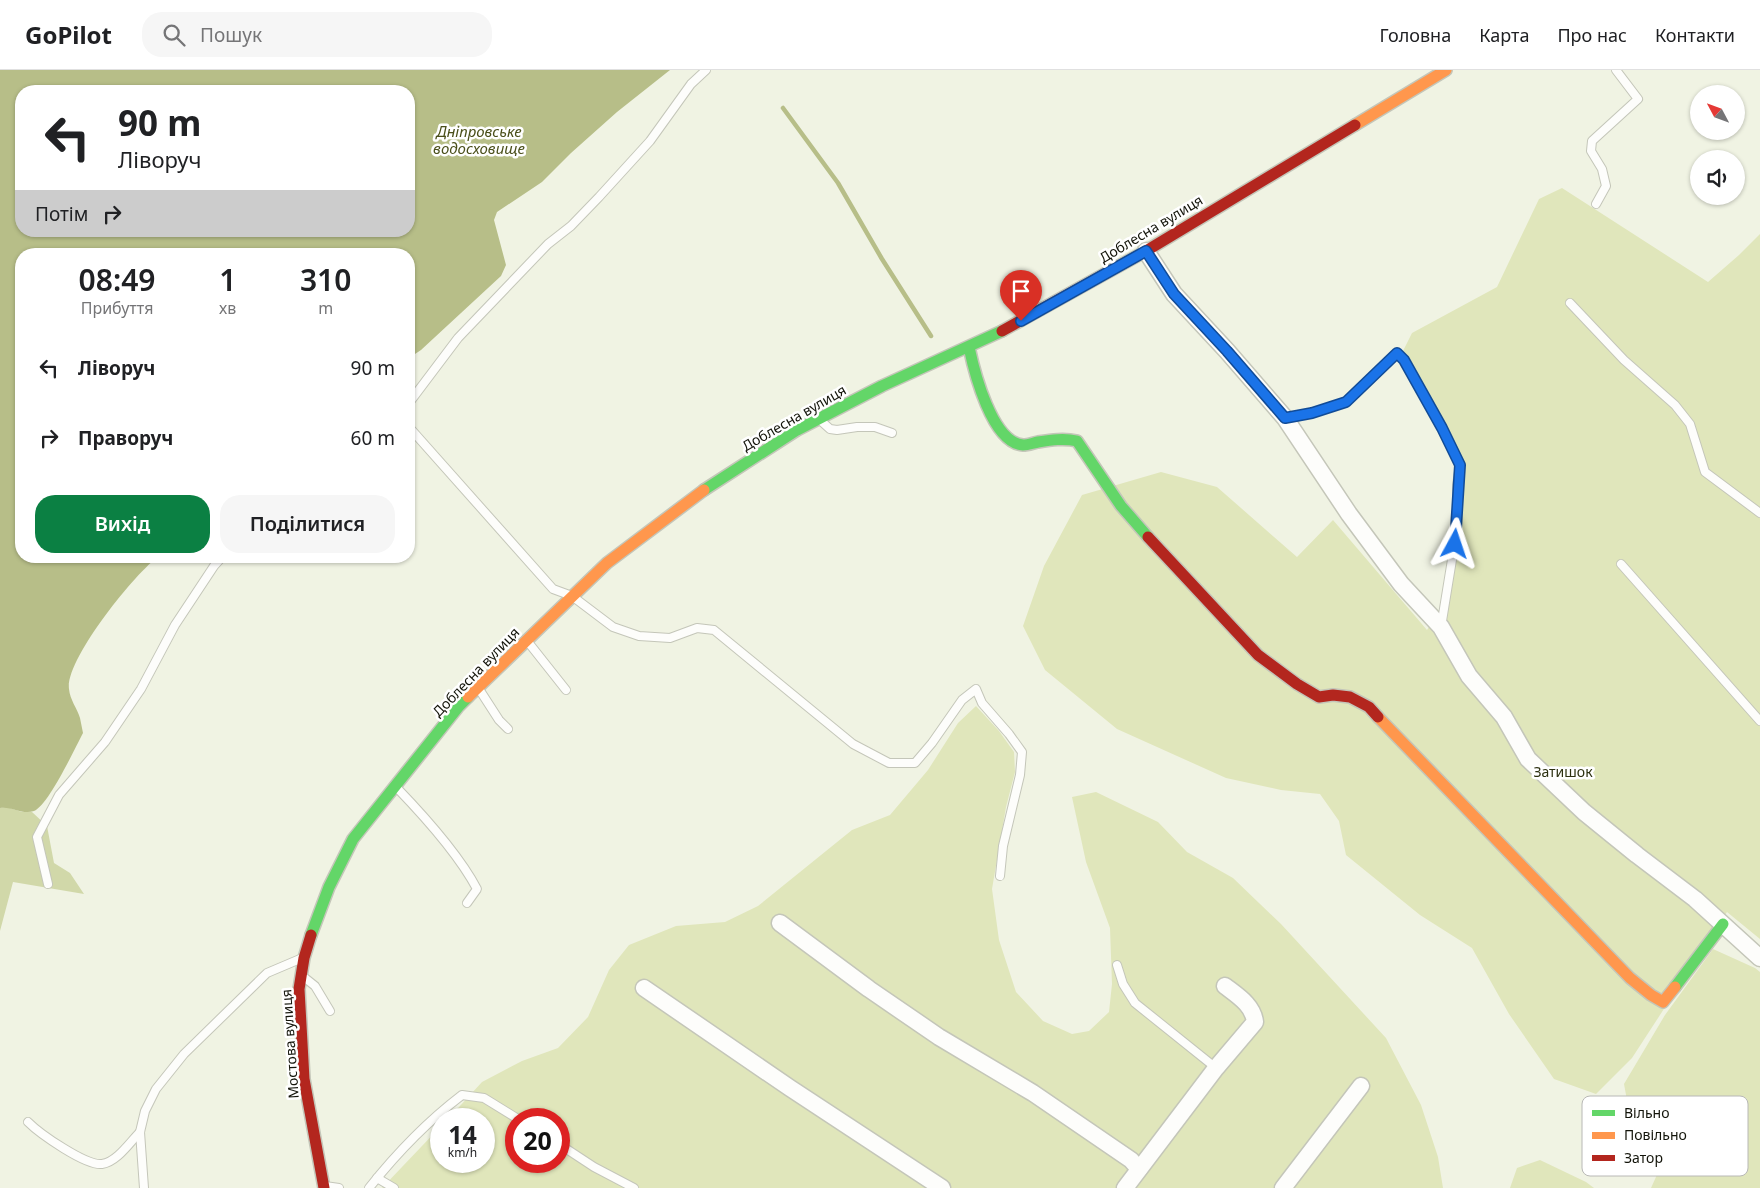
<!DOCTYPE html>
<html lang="uk">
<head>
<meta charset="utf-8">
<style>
  body { margin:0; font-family:"Noto Sans",sans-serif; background:#f6f6f6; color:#202124; height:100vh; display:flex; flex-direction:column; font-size:19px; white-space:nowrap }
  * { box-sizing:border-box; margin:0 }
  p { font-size:16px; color:#757577 }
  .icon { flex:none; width:28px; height:28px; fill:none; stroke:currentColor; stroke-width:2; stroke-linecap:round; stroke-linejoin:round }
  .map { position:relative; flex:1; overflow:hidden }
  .side { position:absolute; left:15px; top:178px; width:400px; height:315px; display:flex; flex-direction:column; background:#fff; border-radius:20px; box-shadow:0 1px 4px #0004 }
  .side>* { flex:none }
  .guide { position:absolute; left:15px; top:15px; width:400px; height:152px; border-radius:20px; box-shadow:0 1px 4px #0004; background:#fff; color:#202124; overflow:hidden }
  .needle { width:32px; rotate:311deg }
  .tools { position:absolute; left:1690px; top:15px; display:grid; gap:10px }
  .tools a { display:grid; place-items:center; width:55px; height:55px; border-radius:50%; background:#fff; box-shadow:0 1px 4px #0004; font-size:25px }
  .speed { position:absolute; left:430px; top:1038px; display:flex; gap:10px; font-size:25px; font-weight:700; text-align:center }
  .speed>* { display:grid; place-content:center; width:65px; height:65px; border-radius:50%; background:#fff; box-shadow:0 1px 4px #0004; line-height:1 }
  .speed small { font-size:12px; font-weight:400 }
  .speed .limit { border:8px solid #d22; background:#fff; color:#111 }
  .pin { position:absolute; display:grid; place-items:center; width:42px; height:42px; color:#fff; margin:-51px -21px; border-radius:50% 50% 50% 0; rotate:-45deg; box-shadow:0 0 5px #0007 }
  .pin .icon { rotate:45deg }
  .me { position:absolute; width:55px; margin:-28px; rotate:5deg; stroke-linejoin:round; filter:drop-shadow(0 0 4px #0008) }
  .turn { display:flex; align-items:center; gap:18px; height:105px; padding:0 20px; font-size:22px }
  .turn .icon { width:65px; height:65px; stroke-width:2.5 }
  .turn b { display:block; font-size:35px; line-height:42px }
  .then { display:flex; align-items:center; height:48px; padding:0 20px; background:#0003; gap:10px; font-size:19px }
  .eta { display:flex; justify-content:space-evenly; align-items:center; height:85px; text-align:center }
  .eta b { font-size:30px; font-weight:600; line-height:35px }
  .button { display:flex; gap:10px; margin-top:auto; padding:10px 20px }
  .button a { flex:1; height:58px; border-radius:20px; background:#0b8043; color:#fff; font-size:20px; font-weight:600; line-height:58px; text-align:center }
  .button a+a { background:#f6f6f6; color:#202124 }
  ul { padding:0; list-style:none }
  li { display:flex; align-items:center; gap:15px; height:70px; padding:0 20px }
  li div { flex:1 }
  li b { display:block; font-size:19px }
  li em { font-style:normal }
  header { display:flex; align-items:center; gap:30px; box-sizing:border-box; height:70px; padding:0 25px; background:#fff; border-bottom:1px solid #e0e0e0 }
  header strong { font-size:24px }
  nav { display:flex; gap:28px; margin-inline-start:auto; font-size:18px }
  .search { width:350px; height:45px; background:#f6f6f6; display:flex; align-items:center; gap:12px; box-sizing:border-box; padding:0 18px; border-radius:20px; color:#757577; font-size:19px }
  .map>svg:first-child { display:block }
  .green { fill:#e0e6bb; fill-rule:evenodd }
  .forest { fill:#d1d8a9 }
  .water { fill:#b7be88; fill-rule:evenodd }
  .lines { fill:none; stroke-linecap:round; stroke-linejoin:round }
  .stream { stroke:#b7be88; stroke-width:4.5 }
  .lane-casing { stroke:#c4c6b9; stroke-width:10 }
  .street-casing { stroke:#c4c6b9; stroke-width:19 }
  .fast-casing { stroke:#c4c6b9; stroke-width:14 }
  .slow-casing { stroke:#c4c6b9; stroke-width:14 }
  .jam-casing { stroke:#c4c6b9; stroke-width:14 }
  .lane { stroke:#fdfdfb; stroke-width:8 }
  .street { stroke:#fdfdfb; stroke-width:16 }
  .fast { stroke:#63d668; stroke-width:11 }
  .slow { stroke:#ff974d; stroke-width:11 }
  .jam { stroke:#b3261e; stroke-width:11 }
  .route-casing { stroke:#114b97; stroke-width:12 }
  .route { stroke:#1a73e8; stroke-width:9 }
  .labels { text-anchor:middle; stroke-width:5; stroke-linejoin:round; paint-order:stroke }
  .street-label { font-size:14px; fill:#13140a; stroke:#fff }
  .park-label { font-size:14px; fill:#2d3111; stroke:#fff }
  .water-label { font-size:15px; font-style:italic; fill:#4a4f1a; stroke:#fff }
  .key { fill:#fff; stroke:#b8b8b6; stroke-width:1 }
  .key-label { font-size:14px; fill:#13140a }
</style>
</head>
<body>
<header>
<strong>GoPilot</strong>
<div class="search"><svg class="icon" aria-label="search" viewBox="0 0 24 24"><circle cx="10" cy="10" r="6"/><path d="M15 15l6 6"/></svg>Пошук</div>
<nav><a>Головна</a><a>Карта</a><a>Про нас</a><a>Контакти</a></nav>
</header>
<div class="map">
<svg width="1760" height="1118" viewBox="0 0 1760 1118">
  <rect width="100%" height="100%" fill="#f0f3e3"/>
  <!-- green -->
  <g class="green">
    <path d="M1562 118 1708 212 1739 185 1760 164V869L1727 842 1632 988 1596 1024 1554 1009 1509 944 1472 878 1420 845 1346 785 1339 751 1320 724 1281 720 1226 708 1117 659 1045 600 1023 556 1044 496 1082 425 1161 402 1217 417 1297 487 1333 450 1427 560 1450 526 1463 394 1403 281 1412 263 1497 217 1539 129Z"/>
    <path d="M976 636 999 661 1014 682 1015 702 1006 737 992 819 999 870 1016 922 1043 951 1072 964 1089 961 1109 942 1112 914 1110 858 1086 792 1072 727 1096 722 1158 752 1187 782 1233 808 1281 854 1386 968 1421 1035 1438 1087 1443 1118H382L441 1056V1091H484V1049H448L482 1012 522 991 558 978 588 947 609 900 629 875 676 856 725 852 758 836 852 760 890 745 928 700 958 653ZM516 1049H559V1091H516Z"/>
    <path d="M1713 879 1755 898 1760 902V1118H1651L1669 1078 1629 1041 1624 1014 1665 945Z"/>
    <path d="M1540 1090 1586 1112 1594 1118H1510L1517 1098Z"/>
  </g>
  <!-- forest -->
  <path class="forest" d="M7 737 22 742H32L47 756 54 793 70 803 84 824 13 812 0 861V738Z"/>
  <!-- water -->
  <path class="water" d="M0 0H670L617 42 571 83 542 112 497 142 494 150 506 195 501 206 421 280 409 288V184H21V486H159C135 503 65 590 69 619 70 630 77 638 80 648 81 653 82 658 83 663 75 678 48 736 34 741 22 745 12 736 0 738ZM21 21H409V161H21Z"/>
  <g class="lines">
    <!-- stream -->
    <path class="stream" d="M783 38 838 113 882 189 931 266"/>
    <!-- lane casing -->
    <g class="lane-casing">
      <g id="lane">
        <path d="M1596 134 1606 116 1602 99 1591 81 1592 71 1638 29 1616 0"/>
        <path d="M1570 233 1624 290 1675 335 1690 354 1705 402 1760 443"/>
        <path d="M409 333 458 268 548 174 571 156 599 127 650 71 691 14 706 0"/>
        <path d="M1285 348 1312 343 1346 332 1397 283 1404 290 1442 358 1460 395 1457 415V459L1441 557"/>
        <path d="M820 350 830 359 837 360 857 357H875L892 363"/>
        <path d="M409 357 553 519 572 526 613 557 639 566 670 568 697 558 714 560 853 674 889 693H915L932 673 962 630 976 619 982 633 1009 664 1022 682 1020 705 1003 776 1000 806"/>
        <path d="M1621 494 1760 651"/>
        <path d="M528 572 566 620"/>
        <path d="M479 619 499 650 508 659"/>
        <path d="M397 718C424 746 459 785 477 819L467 833"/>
        <path d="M48 814 37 767 59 725 105 672 141 619 175 555 214 496 223 486"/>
        <path d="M1117 895 1123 914 1135 933 1216 998"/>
        <path d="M305 908 315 916 330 941"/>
        <path d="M28 1052C40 1064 86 1096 102 1094 117 1092 130 1072 140 1062"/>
        <path d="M559 1074 594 1097 634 1118"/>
        <path d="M377 1108 394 1118"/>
        <path d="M325 1116 339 1118"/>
        <path d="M144 1118 140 1062 145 1041 156 1019 184 984 267 903 300 889"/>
        <path d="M369 1118C396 1084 428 1051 462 1025L484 1028 518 1049"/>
      </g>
    </g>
    <!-- street casing -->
    <g class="street-casing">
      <g id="street">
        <path d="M1146 181 1174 224 1227 281 1285 348 1349 444 1401 514 1441 557 1469 606 1504 647 1528 689 1584 742 1637 785 1695 829 1760 888"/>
        <path d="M780 853 869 919 939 967 1033 1023 1131 1090 1139 1099"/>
        <path d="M644 918 790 1018 942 1118"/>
        <path d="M1125 1118 1216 998 1255 952C1253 935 1238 926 1225 916"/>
        <path d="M1283 1118 1361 1016"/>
      </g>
    </g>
    <!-- fast casing -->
    <g class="fast-casing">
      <g id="fast">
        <path d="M969 277C974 301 992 373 1023 375 1028 375 1033 373 1038 372 1051 370 1064 368 1077 371L1121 436 1148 467"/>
        <path d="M704 420 797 360 882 316 1002 261"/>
        <path d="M311 865 329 817 353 769 459 636 468 627"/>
        <path d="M1675 917 1723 854"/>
      </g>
    </g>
    <!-- slow casing -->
    <g class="slow-casing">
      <g id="slow">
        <path d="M1355 55 1446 0"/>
        <path d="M468 627 607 493 704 420"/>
        <path d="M1378 647 1630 908 1651 925 1663 932 1675 917"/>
      </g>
    </g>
    <!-- jam casing -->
    <g class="jam-casing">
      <g id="jam">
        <path d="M1002 261 1146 181 1355 55"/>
        <path d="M1148 467 1258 585 1297 614 1319 627 1333 625 1350 627 1369 637 1378 647"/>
        <path d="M311 865 304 888 299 919 304 1009 324 1118"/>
      </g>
    </g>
    <!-- lane -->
    <use href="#lane" class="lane"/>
    <!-- street -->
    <use href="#street" class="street"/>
    <!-- fast -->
    <use href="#fast" class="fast"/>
    <!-- slow -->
    <use href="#slow" class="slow"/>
    <!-- jam -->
    <use href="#jam" class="jam"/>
  </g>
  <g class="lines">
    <!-- route casing -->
    <g class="route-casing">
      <path id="route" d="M1021 251 1146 181 1174 224 1227 281 1285 348 1312 343 1346 332 1397 283 1404 290 1442 358 1460 395 1455 474"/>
    </g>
    <!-- route -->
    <use href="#route" class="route"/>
  </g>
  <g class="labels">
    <!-- street labels -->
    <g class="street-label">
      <text transform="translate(1151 159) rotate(-31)" y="5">Доблесна вулиця</text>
      <text transform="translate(794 348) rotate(-30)" y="5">Доблесна вулиця</text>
      <text transform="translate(476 602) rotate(-46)" y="5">Доблесна вулиця</text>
      <text transform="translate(290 974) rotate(-94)" y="5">Мостова вулиця</text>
    </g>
    <!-- park labels -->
    <g class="park-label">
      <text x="1563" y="707">Затишок</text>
    </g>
    <!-- water labels -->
    <g class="water-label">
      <text x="479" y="67">Дніпровське<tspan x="479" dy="17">водосховище</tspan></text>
    </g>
  </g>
  <!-- legend -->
  <rect x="1582" y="1026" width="166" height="80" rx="8" class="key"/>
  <rect x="1592" y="1040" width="23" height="6" fill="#63d668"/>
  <rect x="1592" y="1062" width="23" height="7" fill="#ff974d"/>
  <rect x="1592" y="1085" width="23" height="6" fill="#b3261e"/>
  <g class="key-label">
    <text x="1624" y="1048">Вільно</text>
    <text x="1624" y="1070">Повільно</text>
    <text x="1624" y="1093">Затор</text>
  </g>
</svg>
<div class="tools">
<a><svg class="needle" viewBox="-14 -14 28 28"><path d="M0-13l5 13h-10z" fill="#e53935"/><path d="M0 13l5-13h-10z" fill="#757577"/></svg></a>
<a><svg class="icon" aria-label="sound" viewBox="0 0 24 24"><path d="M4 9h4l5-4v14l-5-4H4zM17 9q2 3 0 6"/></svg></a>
</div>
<div class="speed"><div>14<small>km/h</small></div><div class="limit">20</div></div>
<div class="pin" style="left:1021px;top:251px;background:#d93025"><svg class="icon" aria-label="arrive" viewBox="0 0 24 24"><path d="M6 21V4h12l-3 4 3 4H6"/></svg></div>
<svg class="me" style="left:1455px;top:474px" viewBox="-20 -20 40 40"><path d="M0-17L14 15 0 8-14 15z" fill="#1a73e8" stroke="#fff" stroke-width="4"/></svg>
<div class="guide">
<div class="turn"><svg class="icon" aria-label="left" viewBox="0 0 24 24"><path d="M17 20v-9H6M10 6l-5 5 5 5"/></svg><div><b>90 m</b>Ліворуч</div></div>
<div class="then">Потім<svg class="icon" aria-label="right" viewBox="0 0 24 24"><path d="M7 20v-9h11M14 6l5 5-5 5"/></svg></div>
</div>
<section class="side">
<div class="eta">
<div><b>08:49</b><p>Прибуття</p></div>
<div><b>1</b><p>хв</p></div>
<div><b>310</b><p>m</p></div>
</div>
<ul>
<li><svg class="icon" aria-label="left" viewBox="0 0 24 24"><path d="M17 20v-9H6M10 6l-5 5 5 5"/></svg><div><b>Ліворуч</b></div><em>90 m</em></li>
<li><svg class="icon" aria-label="right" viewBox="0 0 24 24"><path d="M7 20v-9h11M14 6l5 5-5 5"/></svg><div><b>Праворуч</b></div><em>60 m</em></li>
</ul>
<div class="button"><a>Вихід</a><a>Поділитися</a></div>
</section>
</div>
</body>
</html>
